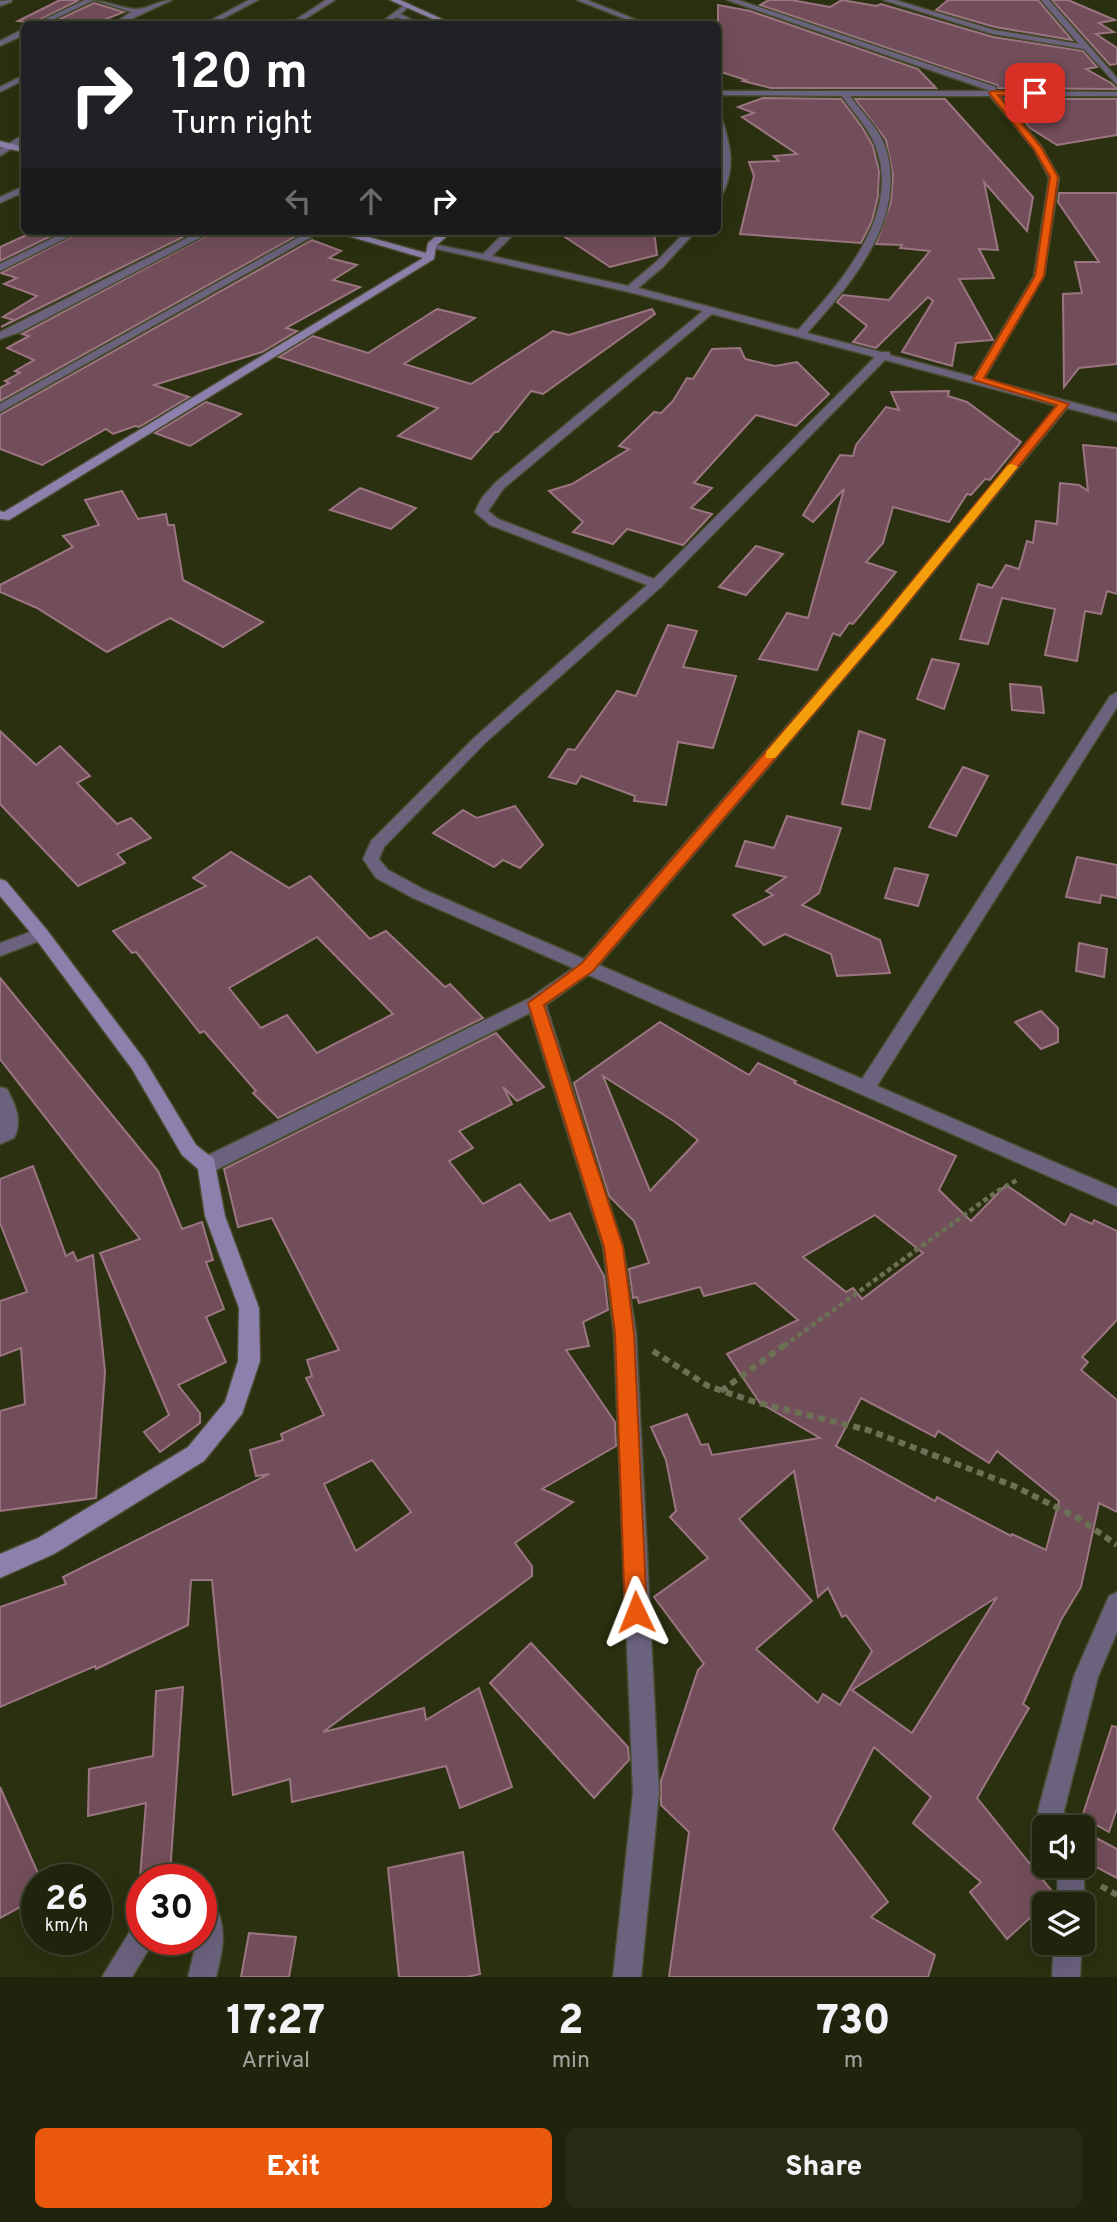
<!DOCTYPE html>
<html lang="en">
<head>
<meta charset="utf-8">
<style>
  body { margin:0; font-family:Overpass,sans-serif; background:#282c15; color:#f1f3f6; height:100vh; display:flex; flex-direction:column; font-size:26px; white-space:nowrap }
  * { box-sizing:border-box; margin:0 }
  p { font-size:23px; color:#a2a49d }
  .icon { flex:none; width:38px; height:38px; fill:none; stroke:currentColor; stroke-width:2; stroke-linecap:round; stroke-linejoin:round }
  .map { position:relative; height:1977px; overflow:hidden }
  .side { display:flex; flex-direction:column; background:#20240c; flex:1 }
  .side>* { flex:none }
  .banner { position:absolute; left:21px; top:21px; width:700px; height:214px; border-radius:10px; box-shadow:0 7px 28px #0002,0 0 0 2px #3d412d; background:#202124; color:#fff; overflow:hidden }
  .tools { position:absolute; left:1032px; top:1815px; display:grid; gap:14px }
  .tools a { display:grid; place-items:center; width:63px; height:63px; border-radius:10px; background:#20240c; box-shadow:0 7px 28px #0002,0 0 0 2px #3d412d; font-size:35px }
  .speed { position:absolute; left:21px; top:1864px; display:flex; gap:14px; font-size:35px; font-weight:700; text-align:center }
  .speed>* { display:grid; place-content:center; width:91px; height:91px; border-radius:50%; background:#20240c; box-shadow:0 7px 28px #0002,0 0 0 2px #3d412d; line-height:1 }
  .speed small { font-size:18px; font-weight:400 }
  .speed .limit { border:10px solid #d22; background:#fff; color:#111 }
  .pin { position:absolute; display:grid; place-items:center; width:60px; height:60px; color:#fff; margin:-30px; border-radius:14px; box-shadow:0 4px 10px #0006 }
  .me { position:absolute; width:77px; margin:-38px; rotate:358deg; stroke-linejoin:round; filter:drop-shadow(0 0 5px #0008) }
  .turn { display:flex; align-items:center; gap:24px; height:147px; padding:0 35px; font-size:32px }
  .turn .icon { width:91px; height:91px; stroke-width:2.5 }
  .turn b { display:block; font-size:49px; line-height:60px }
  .lanes { display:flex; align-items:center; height:66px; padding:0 35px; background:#0003; justify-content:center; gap:35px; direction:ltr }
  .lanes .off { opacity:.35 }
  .eta { display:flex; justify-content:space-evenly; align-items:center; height:119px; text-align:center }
  .eta b { font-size:42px; font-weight:800; line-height:49px }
  .action { display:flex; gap:14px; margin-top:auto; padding:14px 35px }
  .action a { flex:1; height:80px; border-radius:10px; background:#ea580c; color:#fff; font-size:28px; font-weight:800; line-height:80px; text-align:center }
  .action a+a { background:#282c15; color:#f1f3f6 }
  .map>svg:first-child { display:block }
  .building { fill:#724e5a; stroke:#9b7581; stroke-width:2; fill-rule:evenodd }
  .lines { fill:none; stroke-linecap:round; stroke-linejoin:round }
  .street-casing { stroke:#474c2d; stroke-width:3 }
  .secondary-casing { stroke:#474c2d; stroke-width:3 }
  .path-far1 { stroke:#6c7156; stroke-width:4.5; stroke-dasharray:5 3.5; stroke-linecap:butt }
  .path { stroke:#6c7156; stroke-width:6; stroke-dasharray:7 5; stroke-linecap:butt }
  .street { fill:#6b637e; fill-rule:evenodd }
  .secondary { fill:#8d80ac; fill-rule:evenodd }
  .route { fill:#ea580c; stroke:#983908; stroke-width:2 }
  .slow { fill:#f59e0b }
</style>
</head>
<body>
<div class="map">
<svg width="1117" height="1977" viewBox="0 0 1117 1977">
  <rect width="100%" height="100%" fill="#2b3010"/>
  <!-- building -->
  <g class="building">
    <path d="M60 0H79L33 23 18 21Z"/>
    <path d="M769 0H791L830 7 842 0 876 6 881 4 993 37 1083 51 1097 67 1086 69 1111 83 1117 89 998 88 997 85 760 5Z"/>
    <path d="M948 0H1038L1072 40 995 27 936 10Z"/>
    <path d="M1052 0H1068L1115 20 1099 23 1114 32 1096 34 1117 48V64L1110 65Z"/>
    <path d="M94 3 124 12 94 24H49Z"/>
    <path d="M718 5 750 11 918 69 936 88H771L743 81 746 80 718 71Z"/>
    <path d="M763 98 841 99 862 127 873 146 879 171 878 196 872 221 861 243 740 234 754 176 749 162 779 161 774 156 797 154 742 117 754 113 738 107Z"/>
    <path d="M855 99H945L1033 197 1027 231 984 182 998 250 979 249 994 278 959 279 993 340 956 343 952 366 902 352 933 301 928 297 876 348 853 342 867 326 837 302 843 295 889 300 930 251 900 248 902 245 876 244 891 202 893 175 886 140Z"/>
    <path d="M1005 99H1117V135L1057 145 1030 128Z"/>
    <path d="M1059 193H1117V364L1079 368 1064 387 1063 294 1082 293 1075 262H1099L1058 202Z"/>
    <path d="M35 231H61L0 261V247Z"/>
    <path d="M82 231H195L1 327 14 320 3 317 37 296 4 284 17 278 1 273Z"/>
    <path d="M215 231H280L296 236 0 401V388L9 383 5 381 20 373 15 371 34 360 7 348 29 336 22 334Z"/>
    <path d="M556 231H654L657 255 610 267Z"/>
    <path d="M312 240 341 251 329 258 357 265 333 280 360 287 286 328 297 331 262 352 154 385 189 397 139 427 135 426 113 434 106 429 42 465 0 449V415Z"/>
    <path d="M437 309 475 318 404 364 471 384 553 331 569 335 652 309 655 314 543 394 531 391 498 432H495L471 459 398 436 438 408 279 357 313 336 368 353Z"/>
    <path d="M740 348 745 359 775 366 797 362 829 394 796 426 756 415 694 483 712 488 691 508 712 514 683 545 627 529 613 544 573 532 583 522 549 491 572 484 629 449 619 446 654 412 661 413 673 401 687 378 693 379 712 349Z"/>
    <path d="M949 391 948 396 967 402 1021 442 990 480 985 479 971 495 967 494 949 522 893 507 883 543 866 562 896 572 853 624 849 623 840 636 833 633 817 670 759 659 787 613 808 618 844 489 813 522 803 515 840 455 853 456 856 445 886 407 899 410 891 392Z"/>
    <path d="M206 402 241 414 190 446 155 433Z"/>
    <path d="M1083 445 1117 448V594L1107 591 1101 614 1085 611 1077 661 1045 655 1055 609 1002 598 988 644 960 639 978 584 992 588 1006 565 1019 569 1027 541 1033 543 1036 521 1057 524 1060 483 1079 485 1088 491Z"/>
    <path d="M360 488 416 508 391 529 330 510Z"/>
    <path d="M122 491 138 519 166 514 168 525H174L183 580 263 622 223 647 170 618 107 652 37 608 0 592V585L73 547 63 536 99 525 85 500Z"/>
    <path d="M756 546 783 554 746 595 719 587Z"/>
    <path d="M668 625 697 631 683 667 736 676 713 748 678 742 666 805 634 801 635 796 581 776 576 784 549 777 568 749 575 750 617 691 636 696Z"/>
    <path d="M932 659 959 664 944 709 917 699Z"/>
    <path d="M1010 684 1041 687 1044 713 1012 710Z"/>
    <path d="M0 731 36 765 60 746 90 776 77 783 117 824 131 818 151 838 117 854 125 863 78 886 0 804Z"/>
    <path d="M859 731 885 740 870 809 842 804Z"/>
    <path d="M963 767 988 776 956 836 929 827Z"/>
    <path d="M515 806 543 845 520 868 503 860 494 867 433 833 463 810 477 818Z"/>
    <path d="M787 816 841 828 819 893 802 905 880 940 890 973 837 976 831 954 785 934 764 945 733 915 773 895 766 891 786 877 736 866 745 841 774 848Z"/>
    <path d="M231 852 289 888 310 876 370 939 386 931 445 987 450 984 483 1018 278 1118 253 1093 256 1091 204 1031 200 1033 136 952 132 953 113 931 206 886 193 878ZM317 937 393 1014 317 1053 287 1015 261 1028 229 988Z"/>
    <path d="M1077 857 1117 865V898L1101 895 1100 903 1066 897Z"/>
    <path d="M895 868 928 875 918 906 885 898Z"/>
    <path d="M1079 943 1107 949 1104 977 1076 971Z"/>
    <path d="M0 978 158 1171 182 1229 202 1222 213 1260 206 1262 224 1309 206 1317 226 1362 178 1385 200 1413V1423L160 1452 144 1432 169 1415 100 1253 140 1239 0 1059Z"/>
    <path d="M1041 1011 1058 1028V1042L1041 1049 1015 1022Z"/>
    <path d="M660 1022 749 1075 758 1063 796 1081 794 1083 956 1156 939 1190 971 1221 1006 1185 1065 1225 1071 1214 1092 1224 1094 1220 1117 1231V1320L1082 1357 1088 1362 1081 1370 1117 1400V1512L1099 1503 1081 1587 1061 1620 1023 1704 1029 1708 977 1798 1055 1895 1007 1939 970 1892 981 1882 913 1823 931 1797 874 1747 833 1829 888 1902 871 1917 935 1955 928 1977H669L689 1832 661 1805V1781L698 1670 704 1664 654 1597 708 1558 670 1517 676 1511 666 1460 651 1427 687 1414 701 1445 708 1444 712 1455 820 1438 760 1403 727 1354 798 1320 755 1283 704 1296 700 1287 639 1303 637 1297 633 1298 629 1269 649 1263 634 1221 609 1196 574 1083ZM603 1076 675 1122 698 1140 650 1191ZM875 1215 923 1253 862 1299 853 1288 846 1292 803 1257ZM861 1398 935 1437 938 1431 989 1463 997 1451 1059 1501 1046 1550 1012 1534 1011 1536 937 1497 935 1501 836 1446ZM794 1471 818 1597 828 1588 842 1617 846 1615 872 1651 840 1705 823 1694 818 1703 756 1649 812 1601 739 1519ZM997 1597 912 1733 852 1690Z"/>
    <path d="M496 1033 544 1087 517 1101 503 1087 512 1104 459 1131 473 1148 449 1161 483 1204 520 1184 550 1221 570 1213 604 1276 608 1310 583 1322 589 1346 566 1350 615 1422 616 1446 542 1489 573 1502 515 1543 532 1566V1576L323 1732 424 1708 426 1720 479 1688 512 1787 460 1808 446 1766 292 1802 290 1779 233 1795 212 1580H191L188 1625 96 1669 95 1666 0 1707V1607L66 1584 63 1577 269 1474 256 1476 250 1450 283 1440 281 1434 324 1415 306 1378 312 1376 307 1360 339 1350 272 1218 238 1227 224 1169ZM372 1460 411 1512 356 1551 324 1484Z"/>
    <path d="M33 1166 66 1256 73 1252 77 1261 93 1255 105 1372 96 1498 0 1511V1411L25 1404 21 1348 0 1356V1301L27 1292 0 1223V1179Z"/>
    <path d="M531 1643 628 1747 629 1760 594 1798 490 1683Z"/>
    <path d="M183 1687 170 1874 140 1877 146 1803 88 1816 89 1769 153 1756 156 1691Z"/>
    <path d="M1112 1726 1117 1727V1808L1109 1832 1082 1817Z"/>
    <path d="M0 1787 37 1871V1898L0 1918Z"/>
    <path d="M1083 1831 1117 1849V1878L1083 1860Z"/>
    <path d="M463 1852 480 1974 467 1977H399L388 1868Z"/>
    <path d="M249 1933 296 1937 289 1977H241Z"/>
  </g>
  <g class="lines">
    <!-- street casing -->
    <g class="street-casing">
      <g id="street">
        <path d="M12 0 11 2 0 6V1Z"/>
        <path d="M85 0C107 0 116 7 134 9 146 10 159 0 172 0L121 24H113L131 12 94 0 44 24H35Z"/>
        <path d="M249 0H258L213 24H204Z"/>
        <path d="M326 0H335L297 24H289Z"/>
        <path d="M577 0H587L647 24H638Z"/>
        <path d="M727 0H738L996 87 995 91 1117 92V96H999L1041 146 1059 178 1044 276 984 379 1117 414V421L1067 408 891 624 599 965 862 1079 1110 696 1117 692V707L877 1086 1117 1189V1206L588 975 546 1005 623 1247 636 1333 659 1793 641 1977H613L633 1793 614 1333 603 1247 530 1013 214 1171 207 1173 200 1171 197 1165 200 1159 530 998 573 968 413 898 376 878 363 859 371 841 475 737 647 585 490 525 475 512 481 499 496 482 703 311 629 292 428 247V243L483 254 506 231H517L492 256 628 286 655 263 686 231H696L663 267 638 288 798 330C840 283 903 214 875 145 868 127 853 112 842 96L718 95V91H991ZM850 96H990L1034 149 1049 178 1034 276 974 377 890 355 889 352H881L807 333C851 284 907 220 886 149 880 129 862 113 850 96ZM712 314 875 357 654 579 498 519 488 511 504 488ZM885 360 1057 406 881 618 584 959 425 890 388 870 379 859 384 847 485 743 661 587Z"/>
        <path d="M883 0H895L994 30 1079 44 1041 0H1049L1117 78V85L1084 49 993 34Z"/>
        <path d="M407 3 411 5 400 14 422 24H414L396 17 386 24H379Z"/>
        <path d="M21 30H24V35L0 46V41Z"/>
        <path d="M24 75V80L0 92V87Z"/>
        <path d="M718 116 722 119C731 147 736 170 721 197L718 198 723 157 718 131Z"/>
        <path d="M21 136H24V141L0 156V149Z"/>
        <path d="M24 186V192L0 203V197Z"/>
        <path d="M67 231H80L0 271V264Z"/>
        <path d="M201 231H213L20 332 0 339V332Z"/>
        <path d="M310 231H322L0 412V404Z"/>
        <path d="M41 928 49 934 47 938 0 956V943Z"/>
        <path d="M0 1087 7 1089C15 1104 23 1121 14 1138L0 1144Z"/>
        <path d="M1117 1592V1632L1098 1677 1064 1811 1070 1827H1045V1829L1038 1811 1074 1676 1109 1596Z"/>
        <path d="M1083 1863 1085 1904 1083 1907V1904H1057L1058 1866Z"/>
        <path d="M201 1894 211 1897C228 1926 224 1946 216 1977H188L197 1939H201Z"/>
        <path d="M142 1924V1939H155L132 1977H102L132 1928Z"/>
        <path d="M1054 1942H1082L1080 1977H1052Z"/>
      </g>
    </g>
    <!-- secondary casing -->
    <g class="secondary-casing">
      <g id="secondary">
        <path d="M390 0H400L453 24H444Z"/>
        <path d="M0 141 24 147V152L0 147Z"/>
        <path d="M331 231H347L426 253 428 243 442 231H453L436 246 434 259 9 520 0 519V511L4 512 423 258Z"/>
        <path d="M0 879 6 881 47 930 144 1059 196 1145 214 1159 225 1216 259 1308 260 1361 242 1414 204 1461 54 1554 0 1578V1554L38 1538 188 1447 225 1402 238 1361 239 1308 205 1216 198 1169 182 1155 132 1069 35 938 0 896Z"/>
      </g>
    </g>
    <!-- path-far1 -->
    <path class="path-far1" d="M784 1346 996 1192 1017 1180"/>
    <!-- path -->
    <g class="path">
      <path d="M653 1351 708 1386 755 1402 868 1430 1014 1486 1078 1518 1117 1545"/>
      <path d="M721 1391 786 1344"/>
      <path d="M1101 1886 1117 1895"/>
    </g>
    <!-- street -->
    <use href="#street" class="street"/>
    <!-- secondary -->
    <use href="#secondary" class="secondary"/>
  </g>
  <!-- route -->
  <path class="route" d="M992 91 1037 92 1035 96 998 95 1041 147 1058 177 1044 276 984 378 1069 404 891 623 593 971 544 1005 623 1247 634 1333 647 1612 643 1620 636 1623 628 1620 625 1612 615 1333 604 1247 528 1003 582 963 882 618 1057 405 973 380 1035 276 1050 177 1034 149 989 93Z"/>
  <!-- slow -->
  <path class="slow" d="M1012 464 1018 467 1016 469 891 623 775 758H766V752L882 618 1008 465Z"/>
</svg>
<div class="tools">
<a><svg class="icon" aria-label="sound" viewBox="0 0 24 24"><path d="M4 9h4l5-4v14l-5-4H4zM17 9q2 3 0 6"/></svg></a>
<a><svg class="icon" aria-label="layers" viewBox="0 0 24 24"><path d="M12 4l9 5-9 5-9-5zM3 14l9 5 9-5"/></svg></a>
</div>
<div class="speed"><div>26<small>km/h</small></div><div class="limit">30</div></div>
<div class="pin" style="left:1035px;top:93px;background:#d93025"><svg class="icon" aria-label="arrive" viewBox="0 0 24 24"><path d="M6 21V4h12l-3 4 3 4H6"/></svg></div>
<svg class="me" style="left:636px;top:1612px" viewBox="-20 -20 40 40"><path d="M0-17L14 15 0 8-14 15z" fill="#ea580c" stroke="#fff" stroke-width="4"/></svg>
<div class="banner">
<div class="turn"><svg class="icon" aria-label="right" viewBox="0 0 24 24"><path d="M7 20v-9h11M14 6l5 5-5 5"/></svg><div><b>120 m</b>Turn right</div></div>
<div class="lanes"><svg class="icon off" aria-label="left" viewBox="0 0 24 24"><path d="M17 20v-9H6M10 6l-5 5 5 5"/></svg><svg class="icon off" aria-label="ahead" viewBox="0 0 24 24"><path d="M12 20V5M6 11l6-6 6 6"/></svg><svg class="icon" aria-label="right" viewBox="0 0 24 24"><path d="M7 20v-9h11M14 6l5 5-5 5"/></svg></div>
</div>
</div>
<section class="side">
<div class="eta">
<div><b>17:27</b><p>Arrival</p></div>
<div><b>2</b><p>min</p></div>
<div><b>730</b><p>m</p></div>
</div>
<div class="action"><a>Exit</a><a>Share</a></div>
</section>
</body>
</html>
